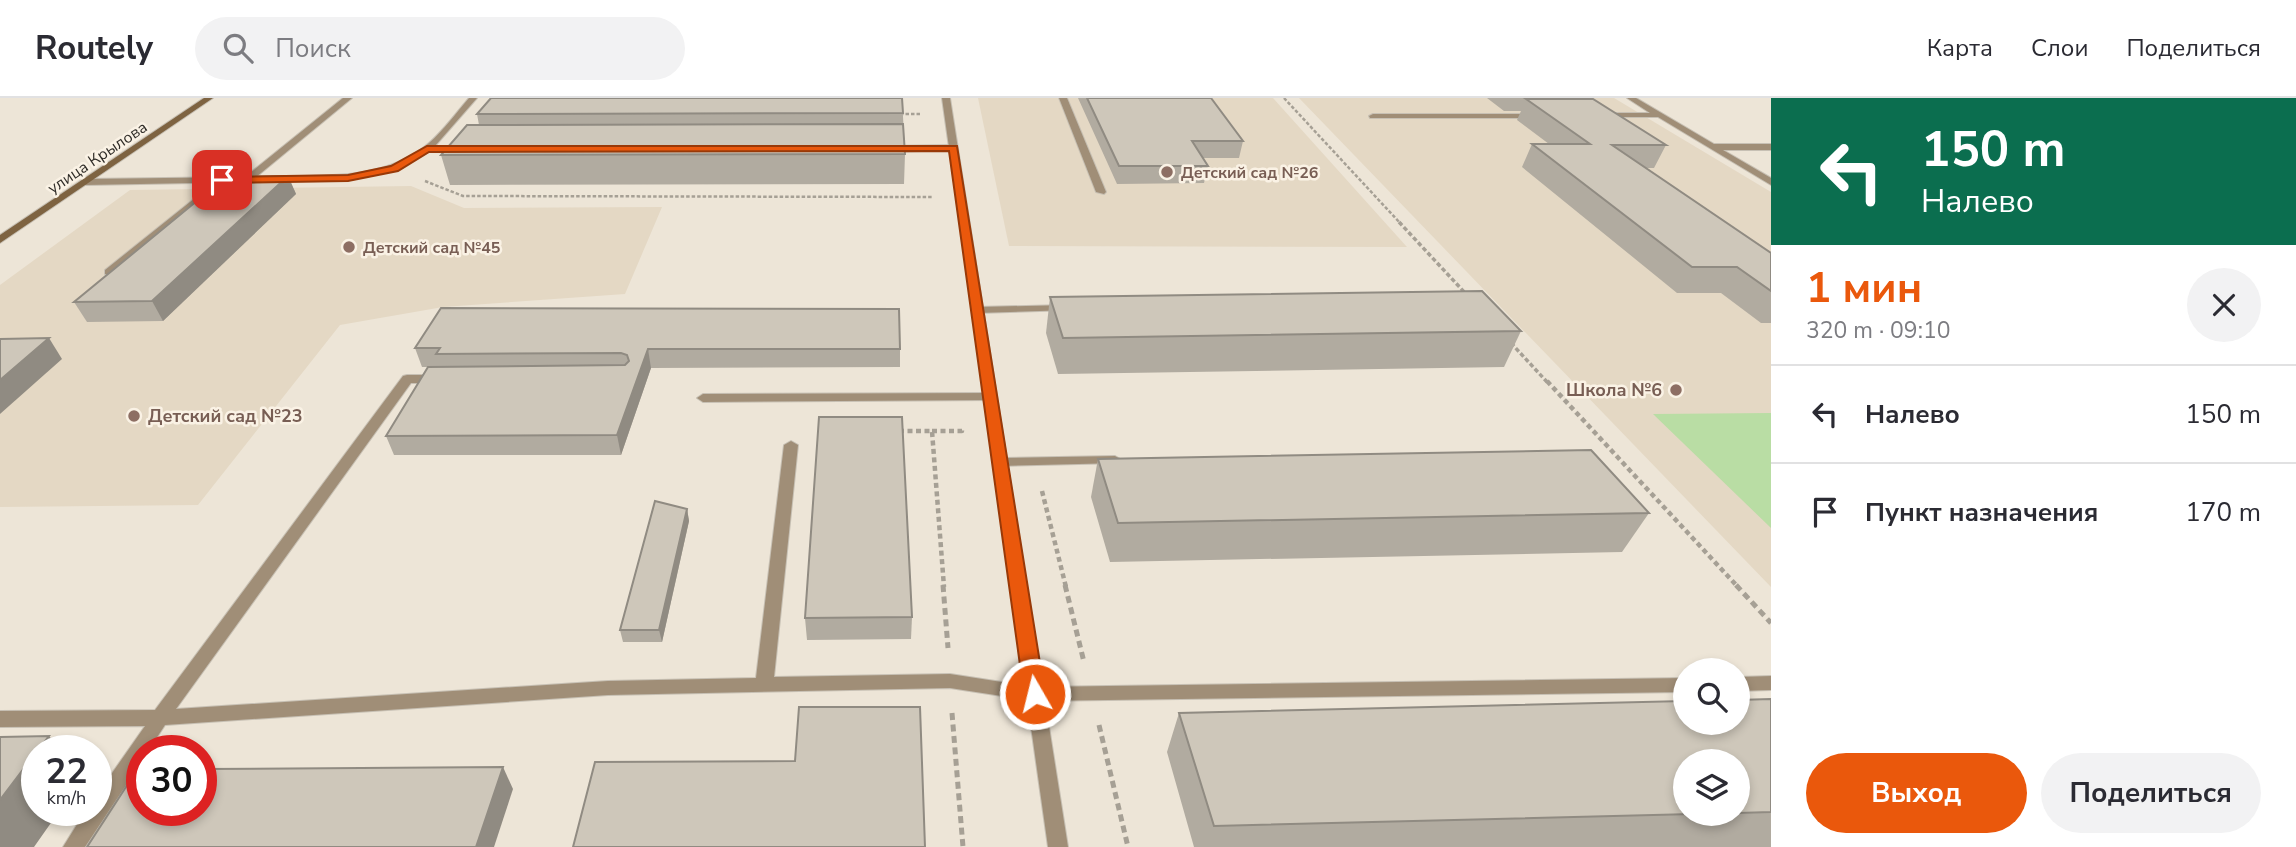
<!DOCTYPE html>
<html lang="ru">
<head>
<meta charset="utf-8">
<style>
  body { margin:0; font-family:"Nunito Sans",sans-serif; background:#f2f2f3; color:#2b2b33; height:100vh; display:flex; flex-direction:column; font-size:26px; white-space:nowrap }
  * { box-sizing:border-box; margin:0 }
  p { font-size:23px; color:#7c7c81 }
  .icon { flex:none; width:38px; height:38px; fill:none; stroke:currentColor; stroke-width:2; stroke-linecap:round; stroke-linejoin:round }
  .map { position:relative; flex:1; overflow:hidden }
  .panel { display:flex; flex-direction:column; background:#fff; width:525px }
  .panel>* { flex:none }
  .top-card { background:#0b6e4f; color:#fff; overflow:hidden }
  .fabs { position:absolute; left:1673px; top:560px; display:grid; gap:14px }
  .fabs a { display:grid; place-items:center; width:77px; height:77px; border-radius:50%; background:#fff; box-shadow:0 4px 10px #0003; font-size:35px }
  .speed { position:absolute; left:21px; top:637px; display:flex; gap:14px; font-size:35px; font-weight:700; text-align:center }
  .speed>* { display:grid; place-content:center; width:91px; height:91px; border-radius:50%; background:#fff; box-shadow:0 4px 10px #0003; line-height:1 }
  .speed small { font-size:18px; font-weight:400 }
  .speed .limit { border:10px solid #d22; background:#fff; color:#111 }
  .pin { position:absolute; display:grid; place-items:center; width:60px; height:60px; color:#fff; margin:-30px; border-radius:14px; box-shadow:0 4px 10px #0006 }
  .me { position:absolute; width:77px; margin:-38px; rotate:352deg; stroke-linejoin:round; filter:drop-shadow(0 0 5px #0008) }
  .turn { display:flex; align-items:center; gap:24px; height:147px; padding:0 35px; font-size:32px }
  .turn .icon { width:91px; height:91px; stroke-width:2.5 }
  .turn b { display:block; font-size:49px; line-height:60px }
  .round { display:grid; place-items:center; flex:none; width:74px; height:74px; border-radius:37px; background:#f2f2f3 }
  .summary { display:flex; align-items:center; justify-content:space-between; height:119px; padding:0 35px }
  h1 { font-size:42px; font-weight:700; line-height:52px; color:#ea580c }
  .action { display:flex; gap:14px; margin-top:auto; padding:14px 35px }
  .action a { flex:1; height:80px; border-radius:42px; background:#ea580c; color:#fff; font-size:28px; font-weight:700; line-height:80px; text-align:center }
  .action a+a { background:#f2f2f3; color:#2b2b33 }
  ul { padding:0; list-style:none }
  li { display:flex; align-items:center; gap:21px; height:98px; padding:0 35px; border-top:2px solid #e1e1e2 }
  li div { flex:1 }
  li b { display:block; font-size:26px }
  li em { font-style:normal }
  header { display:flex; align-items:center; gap:42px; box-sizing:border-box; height:98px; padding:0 35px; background:#fff; border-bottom:2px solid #e1e1e2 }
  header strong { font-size:33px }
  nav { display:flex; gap:38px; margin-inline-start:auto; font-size:24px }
  .search { width:490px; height:63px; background:#f2f2f3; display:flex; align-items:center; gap:18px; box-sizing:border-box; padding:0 24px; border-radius:38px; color:#7c7c81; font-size:26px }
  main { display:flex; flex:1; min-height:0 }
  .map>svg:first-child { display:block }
  .built { fill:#e4d8c4 }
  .green { fill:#b9dda4 }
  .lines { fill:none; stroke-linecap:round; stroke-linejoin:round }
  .lane-casing { stroke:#c7c0b4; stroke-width:2 }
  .street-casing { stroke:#c7c0b4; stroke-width:2 }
  .secondary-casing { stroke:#c7c0b4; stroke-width:2 }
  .path-far3 { stroke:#a6a095; stroke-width:2.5; stroke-dasharray:3.5 2; stroke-linecap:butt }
  .path-far2 { stroke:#a6a095; stroke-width:3.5; stroke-dasharray:4.5 2.5; stroke-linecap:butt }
  .path-far1 { stroke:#a6a095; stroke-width:4.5; stroke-dasharray:5 3.5; stroke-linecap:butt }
  .path { stroke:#a6a095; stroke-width:5; stroke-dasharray:7 4.5; stroke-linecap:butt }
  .lane { fill:#a08e77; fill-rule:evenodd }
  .street { fill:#a08e77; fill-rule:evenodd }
  .secondary { fill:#7e6341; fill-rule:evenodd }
  .wall { fill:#b1aba0; fill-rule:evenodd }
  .shaded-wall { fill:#908b82 }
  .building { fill:#cec7ba; stroke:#908b82; stroke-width:2 }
  .route { fill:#ea580c; stroke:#983908; stroke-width:2 }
  .education-dot { fill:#8d6e63; stroke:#faf2e5; stroke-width:2.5 }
  .labels { text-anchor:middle; stroke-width:5; stroke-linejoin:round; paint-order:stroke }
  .far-street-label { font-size:16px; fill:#302d28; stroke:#faf2e5 }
  .far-education-label { font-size:16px; font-weight:bold; fill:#785e54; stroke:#faf2e5; text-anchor:start }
  .education-label { font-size:18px; font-weight:bold; fill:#785e54; stroke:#faf2e5; text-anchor:end }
</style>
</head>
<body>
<header>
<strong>Routely</strong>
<div class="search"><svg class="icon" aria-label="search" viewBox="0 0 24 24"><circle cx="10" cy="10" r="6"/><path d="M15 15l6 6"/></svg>Поиск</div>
<nav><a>Карта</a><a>Слои</a><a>Поделиться</a></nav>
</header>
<main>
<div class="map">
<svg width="1771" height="749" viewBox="0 0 1771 749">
  <rect width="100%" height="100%" fill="#ede5d7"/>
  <!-- built -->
  <g class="built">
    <path d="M978 0H1273L1407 149 1009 148Z"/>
    <path d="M1299 0H1614L1771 94V489Z"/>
    <path d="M411 88 464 110 662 109 625 196 443 209 340 227 198 407 0 409V187L130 92Z"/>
  </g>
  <!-- green -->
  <path class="green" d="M1771 315V430L1653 316Z"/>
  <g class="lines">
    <!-- lane casing -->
    <g class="lane-casing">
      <g id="lane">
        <path d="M343 0H352L250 84 85 87 80 84 85 81 245 79Z"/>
        <path d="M469 0H477L435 48H462L466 51 465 53 428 54 393 72 352 81 272 84 267 81 272 78C325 78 386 82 429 45 444 32 456 15 469 0Z"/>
        <path d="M1059 0H1067L1106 94 1104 96 1096 94Z"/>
        <path d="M1627 0H1636L1714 46H1771V52H1723L1771 80V87L1658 19H1602L1598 17 1602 15H1650Z"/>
        <path d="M1373 16H1537L1541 18 1537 20H1370L1369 18Z"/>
        <path d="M953 47 957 50 956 52 888 54 884 51 888 48Z"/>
        <path d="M210 88 218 90 113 176H105V172Z"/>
        <path d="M1067 207 1071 208V212L977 215 971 212 977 209Z"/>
        <path d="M407 277H440L446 281 440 285H411L176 611 608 583 756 580 784 347 791 343 798 347 774 579 950 576 1035 589 1685 580V594L1035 603 950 590 608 597 165 627 148 653H142V663L85 749H63L86 712H96V698L145 628 0 629V613L155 612 403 278Z"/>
        <path d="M990 295 994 296 996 299 994 302 703 304 697 300 703 296Z"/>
        <path d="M1115 358 1122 362 1120 365 1000 368 993 364 1000 360Z"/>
        <path d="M1771 578V592L1738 593V579Z"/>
      </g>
    </g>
    <!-- street casing -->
    <g class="street-casing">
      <path id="street" d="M942 0H950L1068 749H1048Z"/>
    </g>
    <!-- secondary casing -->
    <g class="secondary-casing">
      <path id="secondary" d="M204 0H213L0 145V137Z"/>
    </g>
    <!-- path-far3 -->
    <g class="path-far3">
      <path d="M1284 0 1401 126"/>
      <path d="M900 16H920"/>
      <path d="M425 83 463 98 932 99"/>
    </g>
    <!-- path-far2 -->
    <g class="path-far2">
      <path d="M1399 124 1467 197"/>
      <path d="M1511 245 1548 285"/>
    </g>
    <!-- path-far1 -->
    <g class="path-far1">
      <path d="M1547 283 1738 489"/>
      <path d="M899 333H932L944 489"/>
      <path d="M932 333H962V329"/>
      <path d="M1042 393 1066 489"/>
    </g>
    <!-- path -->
    <g class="path">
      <path d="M943 487 948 550"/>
      <path d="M1065 487 1084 564"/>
      <path d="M1736 487 1771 525"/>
      <path d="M952 615 963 749"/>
      <path d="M1099 627 1128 749"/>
    </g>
    <!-- lane -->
    <use href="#lane" class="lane"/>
    <!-- street -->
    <use href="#street" class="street"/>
    <!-- secondary -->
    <use href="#secondary" class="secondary"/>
  </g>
  <!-- wall -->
  <g class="wall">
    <path d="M902 0 905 56 904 86 450 87 441 57 479 27 477 16Z"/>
    <path d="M1078 0H1211L1243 43 1239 60H1203L1208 68 1204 85 1117 86Z"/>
    <path d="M1487 0H1575L1666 47 1654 70H1646L1771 155V225H1761L1721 195H1677L1522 69 1532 46H1549L1517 22 1521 13H1504Z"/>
    <path d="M288 78 296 96 163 223 87 224 74 204Z"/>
    <path d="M1050 199 1521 233 1504 269 1058 276 1046 235Z"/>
    <path d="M415 250 900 251V269L651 270 621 357H394L386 338 428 269H422Z"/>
    <path d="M1098 361 1649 415 1622 454 1110 464 1091 399Z"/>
    <path d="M687 411 689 423 662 544H623L620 532Z"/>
    <path d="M912 519 911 541 807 542 805 520Z"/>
    <path d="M1771 601V749H1194L1167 654 1179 615ZM1738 663V716H1685Z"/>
  </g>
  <!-- shaded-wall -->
  <g class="shaded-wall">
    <path d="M288 78 296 96 163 223 152 203Z"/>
    <path d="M49 240 62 261 0 316V282Z"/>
    <path d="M648 251 651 270 621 357 617 337Z"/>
    <path d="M687 411 689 423 662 544 659 532Z"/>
    <path d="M49 638 62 653H38Z"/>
    <path d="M37 654V712H60L34 749H0V702Z"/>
    <path d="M503 669 513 691 494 749H476Z"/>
  </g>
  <!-- building -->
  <g class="building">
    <path d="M491 0H902L903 15 477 16Z"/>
    <path d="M1087 0H1211L1243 43H1192L1208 68H1119Z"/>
    <path d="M1526 1H1593L1666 47H1612L1771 155V193L1737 169H1692L1532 46H1590Z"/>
    <path d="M903 26 905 56 441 57 467 27Z"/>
    <path d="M288 78 152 203 74 204 226 79Z"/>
    <path d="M1482 193 1521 233 1063 240 1050 199Z"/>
    <path d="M441 210 899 211 900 251H648L617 337 386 338 428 269 625 267 629 263 627 257 621 255 436 256 440 250H415Z"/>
    <path d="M49 240 0 282V241Z"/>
    <path d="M819 319H902L912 519 805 520Z"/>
    <path d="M1591 352 1649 415 1118 425 1098 361Z"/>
    <path d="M655 403 687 411 659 532H620Z"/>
    <path d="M1771 601V714L1738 715V663H1685V716H1693L1214 728 1179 615 1685 603V625H1738V602Z"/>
    <path d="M799 609H920L925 749H573L595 664 795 663Z"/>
    <path d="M49 638 37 653 0 702V639Z"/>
    <path d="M503 669 476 749H87L137 672 142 671V712H201V671Z"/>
  </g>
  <!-- route -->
  <path class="route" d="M957 48 1045 596 1042 602 1035 604 1027 602 1024 596 949 53 429 54 398 73 348 83 222 85 217 82 222 79 348 77 391 68 427 48Z"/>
  <!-- markers -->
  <g class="education-dot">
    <circle cx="1167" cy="74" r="7"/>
    <circle cx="349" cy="149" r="7"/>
    <circle cx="1676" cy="292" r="7"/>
    <circle cx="134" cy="318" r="7"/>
  </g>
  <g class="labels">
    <!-- far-street labels -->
    <g class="far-street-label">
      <text transform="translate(97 59) rotate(-34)" y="6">улица Крылова</text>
    </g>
    <!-- far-education labels -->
    <g class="far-education-label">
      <text x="1181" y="80">Детский сад №26</text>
      <text x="363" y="155">Детский сад №45</text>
    </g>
    <!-- education labels -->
    <g class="education-label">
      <text x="1662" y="298">Школа №6</text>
      <text x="148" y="324" text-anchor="start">Детский сад №23</text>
    </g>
  </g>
</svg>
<div class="fabs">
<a><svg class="icon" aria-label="search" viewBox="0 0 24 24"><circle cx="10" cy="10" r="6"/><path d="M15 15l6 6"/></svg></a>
<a><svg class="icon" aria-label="layers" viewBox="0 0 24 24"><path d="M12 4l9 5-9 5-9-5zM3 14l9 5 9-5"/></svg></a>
</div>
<div class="speed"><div>22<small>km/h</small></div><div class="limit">30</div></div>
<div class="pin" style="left:222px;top:82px;background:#d93025"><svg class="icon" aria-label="arrive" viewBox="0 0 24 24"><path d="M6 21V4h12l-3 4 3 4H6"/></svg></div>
<svg class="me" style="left:1035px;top:596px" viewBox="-20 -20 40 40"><circle r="17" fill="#ea580c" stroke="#fff" stroke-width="3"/><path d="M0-11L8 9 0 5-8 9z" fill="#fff"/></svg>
</div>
<section class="panel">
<div class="top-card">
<div class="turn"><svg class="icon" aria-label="left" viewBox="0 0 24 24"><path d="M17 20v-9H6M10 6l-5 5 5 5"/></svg><div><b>150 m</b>Налево</div></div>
</div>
<div class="summary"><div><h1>1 мин</h1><p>320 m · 09:10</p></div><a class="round"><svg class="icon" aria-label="close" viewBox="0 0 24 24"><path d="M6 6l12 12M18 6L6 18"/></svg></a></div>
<ul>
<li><svg class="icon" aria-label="left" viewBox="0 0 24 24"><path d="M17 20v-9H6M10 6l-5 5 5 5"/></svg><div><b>Налево</b></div><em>150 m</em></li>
<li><svg class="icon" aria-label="arrive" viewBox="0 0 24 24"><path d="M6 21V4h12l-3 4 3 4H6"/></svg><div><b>Пункт назначения</b></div><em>170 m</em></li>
</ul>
<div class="action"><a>Выход</a><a>Поделиться</a></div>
</section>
</main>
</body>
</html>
